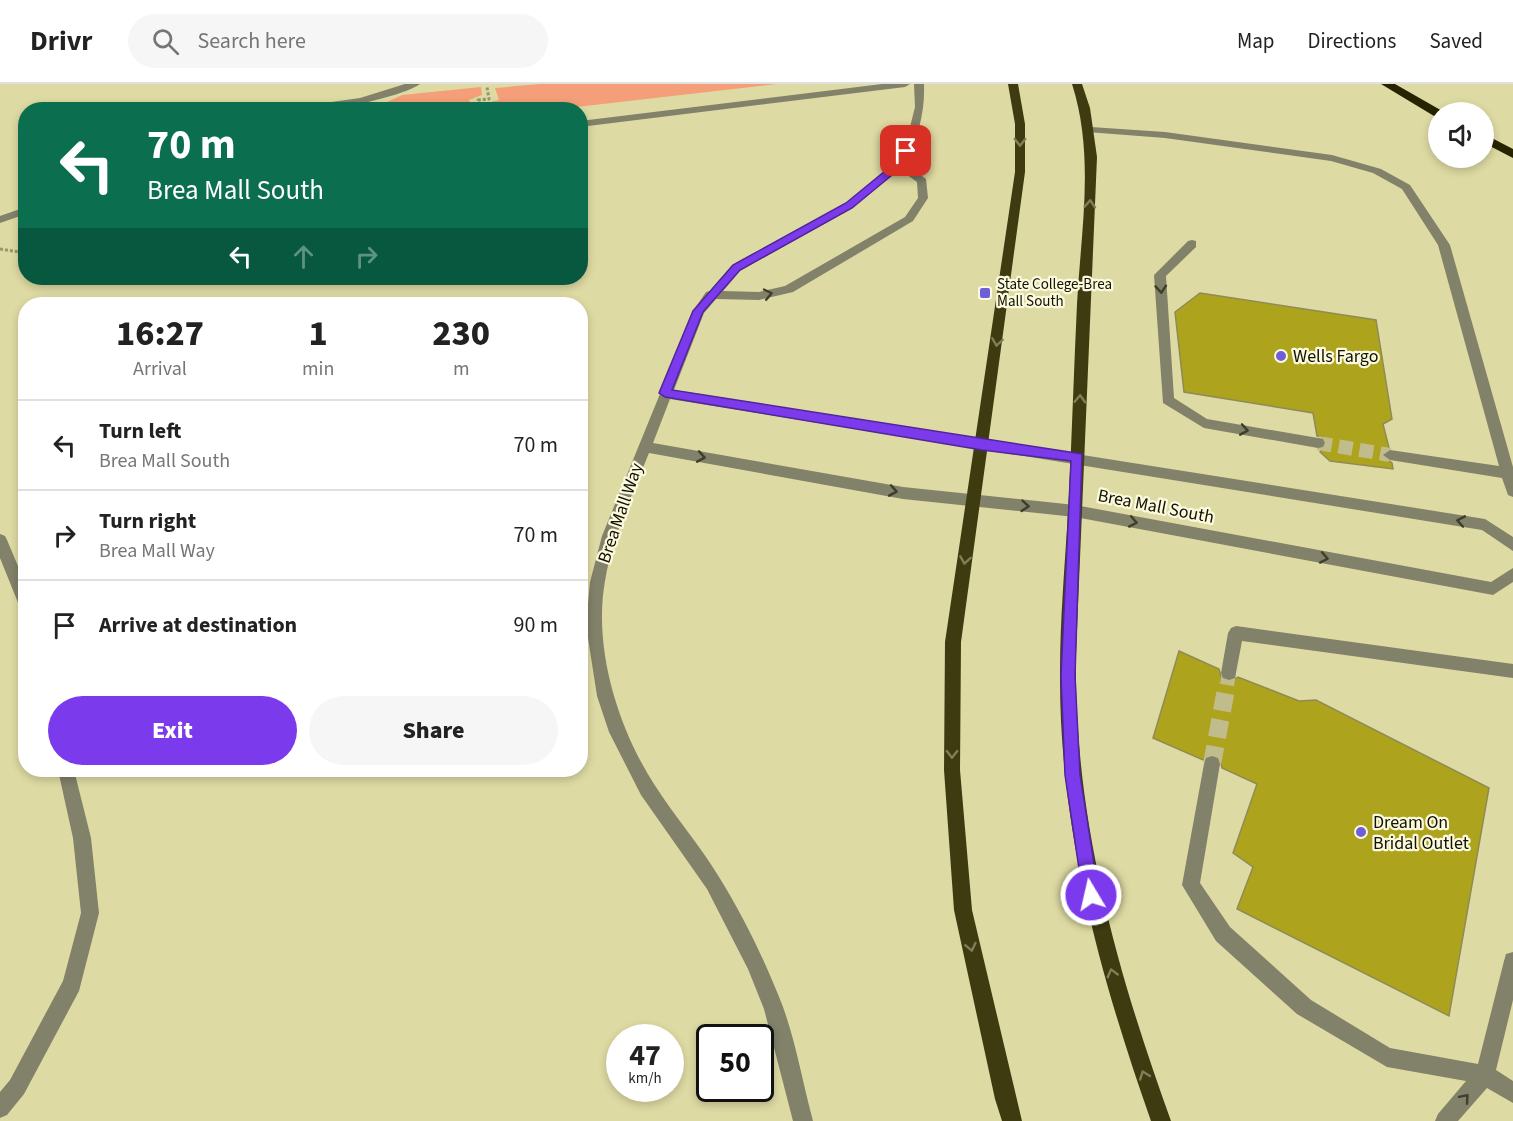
<!DOCTYPE html>
<html lang="en">
<head>
<meta charset="utf-8">
<style>
  body { margin:0; font-family:"Source Sans 3",sans-serif; background:#f6f6f6; color:#222; height:100vh; display:flex; flex-direction:column; font-size:22px; white-space:nowrap }
  * { box-sizing:border-box; margin:0 }
  p { font-size:20px; color:#767676 }
  .icon { flex:none; width:33px; height:33px; fill:none; stroke:currentColor; stroke-width:2; stroke-linecap:round; stroke-linejoin:round }
  .map { position:relative; flex:1; overflow:hidden }
  .drawer { position:absolute; left:18px; top:213px; width:570px; height:480px; display:flex; flex-direction:column; background:#fff; border-radius:24px; box-shadow:0 3px 9px #0003 }
  .drawer>* { flex:none }
  .guide { position:absolute; left:18px; top:18px; width:570px; height:183px; border-radius:24px; box-shadow:0 3px 9px #0003; background:#0b6e4f; color:#fff; overflow:hidden }
  .buttons { position:absolute; left:1428px; top:18px; display:grid; gap:12px }
  .buttons a { display:grid; place-items:center; width:66px; height:66px; border-radius:50%; background:#fff; box-shadow:0 3px 9px #0003; font-size:30px }
  .speed { position:absolute; left:606px; top:940px; display:flex; gap:12px; font-size:30px; font-weight:700; text-align:center }
  .speed>* { display:grid; place-content:center; width:78px; height:78px; border-radius:50%; background:#fff; box-shadow:0 3px 9px #0003; line-height:1 }
  .speed small { font-size:15px; font-weight:400 }
  .speed .limit { border:3px solid #111; border-radius:9px; background:#fff; color:#111 }
  .pin { position:absolute; display:grid; place-items:center; width:51px; height:51px; color:#fff; margin:-26px; border-radius:12px; box-shadow:0 3px 9px #0006 }
  .me { position:absolute; width:66px; margin:-33px; rotate:351deg; stroke-linejoin:round; filter:drop-shadow(0 0 4px #0008) }
  .turn { display:flex; align-items:center; gap:21px; height:126px; padding:0 30px; font-size:27px }
  .turn .icon { width:78px; height:78px; stroke-width:2.5 }
  .turn b { display:block; font-size:42px; line-height:51px }
  .lanes { display:flex; align-items:center; height:57px; padding:0 30px; background:#0003; justify-content:center; gap:30px; direction:ltr }
  .lanes .off { opacity:.35 }
  .eta { display:flex; justify-content:space-evenly; align-items:center; height:102px; text-align:center }
  .eta b { font-size:36px; font-weight:800; line-height:42px }
  .primary-button { display:flex; gap:12px; margin-top:auto; padding:12px 30px }
  .primary-button a { flex:1; height:69px; border-radius:36px; background:#7c3aed; color:#fff; font-size:24px; font-weight:800; line-height:69px; text-align:center }
  .primary-button a+a { background:#f6f6f6; color:#222 }
  ul { padding:0; list-style:none }
  li { display:flex; align-items:center; gap:18px; height:90px; padding:0 30px; border-top:2px solid #e0e0e0 }
  li div { flex:1 }
  li b { display:block; font-size:22px }
  li em { font-style:normal }
  header { display:flex; align-items:center; gap:36px; box-sizing:border-box; height:84px; padding:0 30px; background:#fff; border-bottom:2px solid #e0e0e0 }
  header strong { font-size:28px }
  nav { display:flex; gap:33px; margin-inline-start:auto; font-size:21px }
  .search { width:420px; height:54px; background:#f6f6f6; display:flex; align-items:center; gap:15px; box-sizing:border-box; padding:0 21px; border-radius:33px; color:#767676; font-size:22px }
  .map>svg:first-child { display:block }
  .green { fill:#f49f79 }
  .building { fill:#ada31d; stroke:#8f8b56; stroke-width:1.5 }
  .lines { fill:none; stroke-linecap:round; stroke-linejoin:round }
  .minor-tunnel-far1 { stroke:#c0bc8b; stroke-width:14; stroke-dasharray:14 7; stroke-linecap:butt }
  .minor-tunnel { stroke:#c0bc8b; stroke-width:18; stroke-dasharray:18 9; stroke-linecap:butt }
  .path { stroke:#98946b; stroke-width:3; stroke-dasharray:3 2; stroke-linecap:butt }
  .minor { fill:#82816a; fill-rule:evenodd }
  .major { fill:#3e3b10; fill-rule:evenodd }
  .highway { fill:#262300; fill-rule:evenodd }
  .oneway { stroke:#807e58 }
  .oneway2 { stroke:#3f3e2a }
  .route { fill:#7c3aed; stroke:#51269a; stroke-width:1.5 }
  .poi-dot { fill:#6e5fd9; stroke:#fbfade; stroke-width:2 }
  .labels { text-anchor:middle; stroke-width:4.5; stroke-linejoin:round; paint-order:stroke }
  .far-poi-label { font-size:15px; fill:#131100; stroke:#fbfade; text-anchor:start }
  .poi-label { font-size:18px; fill:#131100; stroke:#fbfade; text-anchor:start }
  .street-label { font-size:18px; fill:#131100; stroke:#fbfade }
</style>
</head>
<body>
<header>
<strong>Drivr</strong>
<div class="search"><svg class="icon" aria-label="search" viewBox="0 0 24 24"><circle cx="10" cy="10" r="6"/><path d="M15 15l6 6"/></svg>Search here</div>
<nav><a>Map</a><a>Directions</a><a>Saved</a></nav>
</header>
<div class="map">
<svg width="1513" height="1037" viewBox="0 0 1513 1037">
  <rect width="100%" height="100%" fill="#dedaa3"/>
  <!-- green -->
  <g class="green">
    <path d="M540 0H777L559 25H487L486 19 499 16 495 4Z"/>
    <path d="M481 3 482 11 469 16 473 25H372L402 11Z"/>
  </g>
  <!-- building -->
  <g class="building">
    <path d="M1200 209 1376 236 1392 335 1383 340 1389 364 1381 371 1392 379 1393 385 1330 377 1320 368 1327 358 1323 353 1317 352 1313 329 1184 308 1175 228Z"/>
    <path d="M1179 567 1219 585 1222 596 1230 598 1238 593 1299 617 1316 616 1489 704 1449 932 1237 825 1253 783 1233 769 1257 700 1222 684 1219 672 1211 670 1203 676 1153 654Z"/>
  </g>
  <g class="lines">
    <!-- minor-tunnel-far1 -->
    <g class="minor-tunnel-far1">
      <path d="M1318 359 1390 371"/>
      <path d="M1227 601 1229 589"/>
    </g>
    <!-- minor-tunnel -->
    <path class="minor-tunnel" d="M1212 680 1227 600"/>
    <!-- path -->
    <g class="path">
      <path d="M480 26 478 16 489 15 487 3"/>
      <path d="M0 165 26 169"/>
    </g>
    <!-- minor -->
    <g class="minor">
      <path d="M405 0H420C404 12 323 31 305 24L310 21 360 14Z"/>
      <path d="M882 0H910L905 3 580 43V37Z"/>
      <path d="M914 0H924C925 30 918 53 905 79L926 95 928 114 913 137 793 208 759 216 716 215 704 229 674 306 1485 435 1513 453V467L1482 446 670 315 653 359 903 403 1075 421 1491 498 1513 484V498L1493 511 1075 433 903 415 649 369C632 411 612 453 605 497 593 564 618 644 654 700 674 732 700 761 719 793 744 833 766 879 783 923 796 959 803 1000 813 1037H793L764 925 748 885 707 805 641 711 609 648 597 612 586 541 590 498 602 452 695 224 706 208 710 207 732 181 845 120 895 78 907 55 915 23ZM899 85 917 98 918 114 905 133 785 202 759 208 723 207 740 187 853 124Z"/>
      <path d="M1091 43 1165 48 1332 71 1381 85 1410 101 1450 161 1513 383V413L1508 411 1502 394 1390 376 1383 371 1390 366 1499 382 1438 161 1402 105 1373 89 1331 77 1165 54 1087 48 1086 46Z"/>
      <path d="M26 123V130L0 139V132Z"/>
      <path d="M1192 156 1196 157V163L1166 192 1174 314 1207 335 1318 354 1323 355 1325 359 1323 363 1318 364 1204 344 1163 319 1154 191 1188 157Z"/>
      <path d="M0 450 5 452 7 456 26 501V527L21 526 0 474Z"/>
      <path d="M1236 542 1513 580V594L1242 557 1235 594 1229 596 1223 594 1221 589 1228 549 1231 544Z"/>
      <path d="M1212 672 1218 674 1220 680 1200 799 1230 843 1311 916 1390 964 1478 980 1504 877 1506 870 1513 868V916L1496 986 1513 997V1019L1487 1004 1458 1037H1435L1438 1030 1466 997 1387 983 1297 930 1216 857 1182 801 1204 680 1206 674Z"/>
      <path d="M58 686H74L91 754 99 829 79 907 24 1010 7 1031 0 1034V1008L10 996 63 897 81 829 73 754Z"/>
    </g>
    <!-- major -->
    <g class="major">
      <path d="M1008 0H1018L1025 40V88L961 558 960 686 972 826 1022 1037H1002L995 1015 954 826 944 686 945 558 1015 88V40Z"/>
      <path d="M1072 0H1082L1090 24 1097 73 1076 569C1073 731 1116 885 1171 1037H1151C1100 892 1059 744 1060 589 1060 529 1066 469 1069 410 1072 346 1074 283 1077 220 1081 145 1095 72 1072 0Z"/>
    </g>
    <!-- highway -->
    <g class="highway">
      <path d="M1381 0H1395L1444 28H1438V32H1434Z"/>
      <path d="M1484 50 1513 65V74L1484 59Z"/>
    </g>
  </g>
  <!-- one-way arrows -->
  <defs><path id="oneway-chevron" d="M-2-3.5L2.5 0L-2 3.5" fill="none" stroke-width="1.6" stroke-linecap="round" stroke-linejoin="round" transform="scale(1.5)"/></defs>
  <g class="oneway">
    <use href="#oneway-chevron" transform="translate(1020 58) rotate(91)"/>
    <use href="#oneway-chevron" transform="translate(1090 120) rotate(-86)"/>
    <use href="#oneway-chevron" transform="translate(997 258) rotate(99)"/>
    <use href="#oneway-chevron" transform="translate(1080 315) rotate(-88)"/>
    <use href="#oneway-chevron" transform="translate(965 476) rotate(99)"/>
    <use href="#oneway-chevron" transform="translate(952 670) rotate(91)"/>
    <use href="#oneway-chevron" transform="translate(971 863) rotate(78)"/>
    <use href="#oneway-chevron" transform="translate(1112 889) rotate(-105)"/>
    <use href="#oneway-chevron" transform="translate(1144 991) rotate(-110)"/>
  </g>
  <g class="oneway2">
    <use href="#oneway-chevron" transform="translate(1161 205) rotate(86)"/>
    <use href="#oneway-chevron" transform="translate(768 210) rotate(-12)"/>
    <use href="#oneway-chevron" transform="translate(1244 346) rotate(10)"/>
    <use href="#oneway-chevron" transform="translate(701 373) rotate(10)"/>
    <use href="#oneway-chevron" transform="translate(893 407) rotate(10)"/>
    <use href="#oneway-chevron" transform="translate(1025 422) rotate(5)"/>
    <use href="#oneway-chevron" transform="translate(1461 437) rotate(-170)"/>
    <use href="#oneway-chevron" transform="translate(1133 438) rotate(11)"/>
    <use href="#oneway-chevron" transform="translate(1324 474) rotate(11)"/>
    <use href="#oneway-chevron" transform="translate(1465 1014) rotate(-49)"/>
  </g>
  <!-- route -->
  <path class="route" d="M902 65 910 67 903 82 852 124 740 186 703 228 672 306 1082 370 1075 592 1080 691 1099 811 1097 817 1091 819 1085 817 1083 811 1065 691 1061 592 1071 377 982 366 665 313 659 309 693 227 733 181 846 119 896 78Z"/>
  <!-- markers -->
  <g class="poi-dot">
    <rect x="979" y="203" width="12" height="12" rx="3"/>
    <circle cx="1281" cy="272" r="6"/>
    <circle cx="1361" cy="748" r="6"/>
  </g>
  <g class="labels">
    <!-- far-poi labels -->
    <g class="far-poi-label">
      <text x="997" y="205">State College-Brea<tspan x="997" dy="17">Mall South</tspan></text>
    </g>
    <!-- poi labels -->
    <g class="poi-label">
      <text x="1293" y="278">Wells Fargo</text>
      <text x="1373" y="744">Dream On<tspan x="1373" dy="21">Bridal Outlet</tspan></text>
    </g>
    <!-- street labels -->
    <g class="street-label">
      <text transform="translate(1156 422) rotate(11)" y="6">Brea Mall South</text>
      <text transform="translate(620 429) rotate(-71)" y="6">Brea Mall Way</text>
    </g>
  </g>
</svg>
<div class="buttons">
<a><svg class="icon" aria-label="sound" viewBox="0 0 24 24"><path d="M4 9h4l5-4v14l-5-4H4zM17 9q2 3 0 6"/></svg></a>
</div>
<div class="speed"><div>47<small>km/h</small></div><div class="limit">50</div></div>
<div class="pin" style="left:906px;top:67px;background:#d93025"><svg class="icon" aria-label="arrive" viewBox="0 0 24 24"><path d="M6 21V4h12l-3 4 3 4H6"/></svg></div>
<svg class="me" style="left:1091px;top:811px" viewBox="-20 -20 40 40"><circle r="17" fill="#7c3aed" stroke="#fff" stroke-width="3"/><path d="M0-11L8 9 0 5-8 9z" fill="#fff"/></svg>
<div class="guide">
<div class="turn"><svg class="icon" aria-label="left" viewBox="0 0 24 24"><path d="M17 20v-9H6M10 6l-5 5 5 5"/></svg><div><b>70 m</b>Brea Mall South</div></div>
<div class="lanes"><svg class="icon" aria-label="left" viewBox="0 0 24 24"><path d="M17 20v-9H6M10 6l-5 5 5 5"/></svg><svg class="icon off" aria-label="ahead" viewBox="0 0 24 24"><path d="M12 20V5M6 11l6-6 6 6"/></svg><svg class="icon off" aria-label="right" viewBox="0 0 24 24"><path d="M7 20v-9h11M14 6l5 5-5 5"/></svg></div>
</div>
<section class="drawer">
<div class="eta">
<div><b>16:27</b><p>Arrival</p></div>
<div><b>1</b><p>min</p></div>
<div><b>230</b><p>m</p></div>
</div>
<ul>
<li><svg class="icon" aria-label="left" viewBox="0 0 24 24"><path d="M17 20v-9H6M10 6l-5 5 5 5"/></svg><div><b>Turn left</b><p>Brea Mall South</p></div><em>70 m</em></li>
<li><svg class="icon" aria-label="right" viewBox="0 0 24 24"><path d="M7 20v-9h11M14 6l5 5-5 5"/></svg><div><b>Turn right</b><p>Brea Mall Way</p></div><em>70 m</em></li>
<li><svg class="icon" aria-label="arrive" viewBox="0 0 24 24"><path d="M6 21V4h12l-3 4 3 4H6"/></svg><div><b>Arrive at destination</b></div><em>90 m</em></li>
</ul>
<div class="primary-button"><a>Exit</a><a>Share</a></div>
</section>
</div>
</body>
</html>
